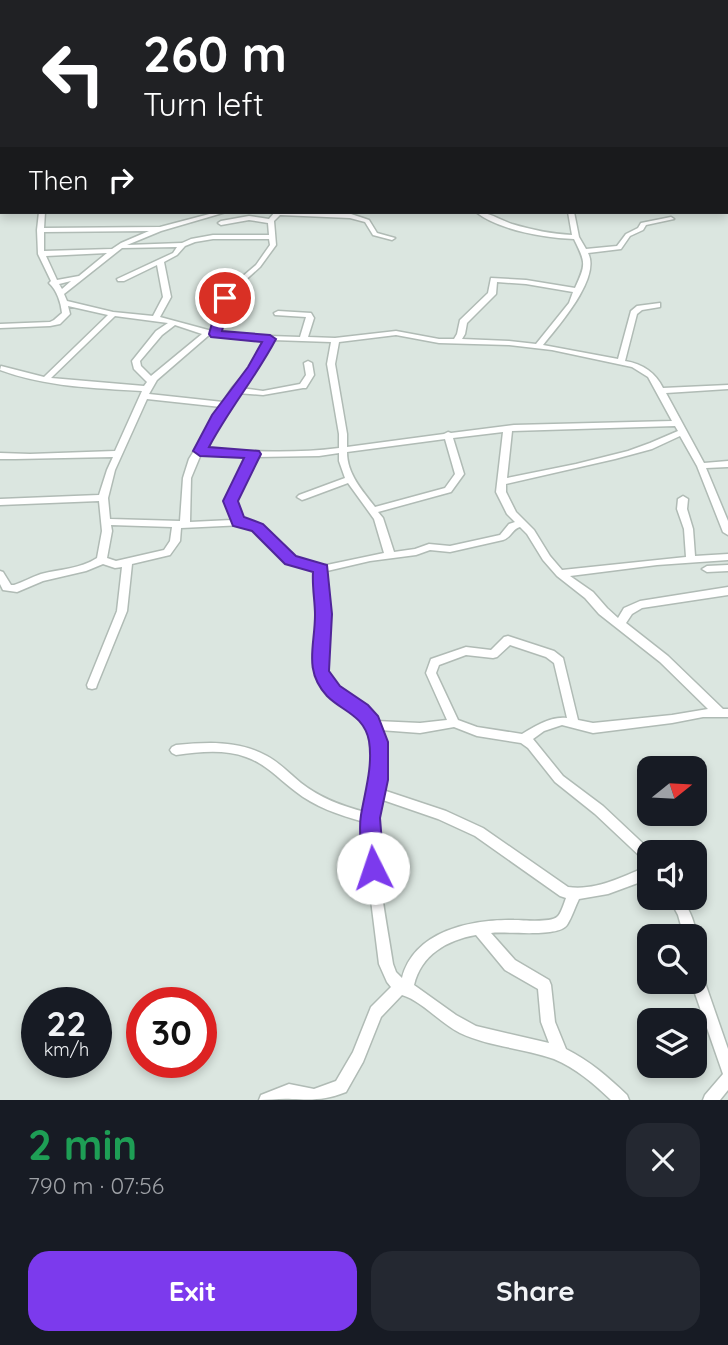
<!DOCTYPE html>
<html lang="en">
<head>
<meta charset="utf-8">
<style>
  body { margin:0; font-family:Quicksand,sans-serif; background:#242831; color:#f1f3f6; height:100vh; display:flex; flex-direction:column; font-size:26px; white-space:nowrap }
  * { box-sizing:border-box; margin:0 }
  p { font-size:23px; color:#9ea1a6 }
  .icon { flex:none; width:38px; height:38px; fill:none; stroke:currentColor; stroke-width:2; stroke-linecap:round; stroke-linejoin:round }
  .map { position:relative; height:1100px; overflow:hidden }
  .details { display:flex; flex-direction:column; background:#171b24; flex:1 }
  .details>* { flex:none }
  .hud { position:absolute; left:0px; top:0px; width:728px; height:214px; box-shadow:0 4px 10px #0003; background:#202124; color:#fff; overflow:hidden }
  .needle { width:46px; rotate:72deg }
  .controls { position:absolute; left:637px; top:756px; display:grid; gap:14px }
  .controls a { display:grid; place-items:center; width:70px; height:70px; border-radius:14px; background:#171b24; box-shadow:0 4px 10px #0003; font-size:35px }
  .speed { position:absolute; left:21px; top:987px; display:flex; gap:14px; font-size:35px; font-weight:700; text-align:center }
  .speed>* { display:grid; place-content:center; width:91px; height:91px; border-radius:50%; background:#171b24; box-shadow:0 4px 10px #0003; line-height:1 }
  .speed small { font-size:18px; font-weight:400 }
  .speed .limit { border:10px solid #d22; background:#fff; color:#111 }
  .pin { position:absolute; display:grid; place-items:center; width:60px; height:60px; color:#fff; margin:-30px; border:4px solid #fff; border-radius:50%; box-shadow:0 2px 7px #0007 }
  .me { position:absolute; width:77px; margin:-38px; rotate:356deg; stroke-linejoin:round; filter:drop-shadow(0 0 5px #0008) }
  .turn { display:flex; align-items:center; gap:24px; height:147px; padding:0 28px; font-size:32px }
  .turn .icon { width:91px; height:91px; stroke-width:2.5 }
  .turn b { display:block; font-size:49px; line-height:60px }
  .then { display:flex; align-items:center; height:66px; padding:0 28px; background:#0003; gap:14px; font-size:26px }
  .round { display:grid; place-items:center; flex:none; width:74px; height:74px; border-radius:21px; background:#242831 }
  .headline { display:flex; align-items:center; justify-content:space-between; height:119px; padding:0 28px }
  h1 { font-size:42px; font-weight:700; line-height:52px; color:#1e9e55 }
  .primary-button { display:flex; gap:14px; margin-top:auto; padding:14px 28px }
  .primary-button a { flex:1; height:80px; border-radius:21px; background:#7c3aed; color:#fff; font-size:28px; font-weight:700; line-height:80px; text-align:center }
  .primary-button a+a { background:#242831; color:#f1f3f6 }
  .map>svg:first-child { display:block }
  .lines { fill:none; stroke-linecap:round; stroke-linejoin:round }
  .minor-casing { stroke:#b0bbb5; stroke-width:3 }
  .minor { fill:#fff; fill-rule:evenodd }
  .route { fill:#7c3aed; stroke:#51269a; stroke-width:2 }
</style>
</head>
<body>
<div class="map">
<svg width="728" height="1100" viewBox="0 0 728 1100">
  <rect width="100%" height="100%" fill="#dbe6e0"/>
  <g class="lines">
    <!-- minor casing -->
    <g class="minor-casing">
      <g id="minor">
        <path d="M61 0H65L66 2H62Z"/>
        <path d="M202 0H207L209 2H204Z"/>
        <path d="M242 0H247L248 2H243Z"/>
        <path d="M292 0H296L297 2H293Z"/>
        <path d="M407 0H412L413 2H408Z"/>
        <path d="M458 0H462L463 2H459Z"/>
        <path d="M498 0H502L503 2H499Z"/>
        <path d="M557 0H561L562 2H558Z"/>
        <path d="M591 0H596L597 2H592Z"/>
        <path d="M621 0H627L625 2H619Z"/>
        <path d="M659 0 670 2H662Z"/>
        <rect x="726" y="7" width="2" height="2"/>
        <rect x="726" y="20" width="2" height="3"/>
        <rect x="726" y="41" width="2" height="2"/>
        <rect x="726" y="65" width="2" height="4"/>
        <rect x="0" y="72" width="2" height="4"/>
        <path d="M0 83 2 84V88L0 87Z"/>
        <rect x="0" y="91" width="2" height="4"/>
        <rect x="726" y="102" width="2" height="4"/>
        <rect x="0" y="135" width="2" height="4"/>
        <path d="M2 171V175L0 176V172Z"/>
        <path d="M726 184 728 185V189L726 188Z"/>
        <rect x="0" y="203" width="2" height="4"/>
        <path d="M39 212H45L44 228 160 227 217 212H226L161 231 127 245 182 243 191 239 213 235H269L268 223 249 220 221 225 218 223 221 221 249 216 269 219 275 212 351 214 369 220 377 233 395 238 392 240 373 235 365 222 350 218 280 215 274 221 276 245 260 267 229 295 219 332 243 335 300 337 306 317 275 315 274 313 278 311 311 313 314 318 308 337 335 338 396 331 439 339H454L457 334 460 320 488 293 491 278 526 280 575 288C586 264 586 263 574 239 544 238 499 230 476 212 489 212 500 220 512 224 532 230 552 234 572 235L568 212H574L579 237 586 249 617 246 626 234 638 228 641 223 671 217 674 219 646 225 643 230 630 236 621 249 588 253C601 278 559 325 543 345L618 359 631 311 637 306 660 303V307L642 310 637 314 625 361C643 364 655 372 663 388L728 385V389L666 393 704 463 728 461V467L706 468 728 521V535L723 532 697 466 680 436 652 449 615 459 506 484V492L516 512 534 530 550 556 562 570 686 557 684 529 677 509 678 499 683 496 688 499 687 509 693 529 695 556 728 554V560L657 565 570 576 593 592 607 608 618 618 624 608 640 601 728 587V595L642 608 632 614 626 623 668 656 723 709H728V717H703L672 723 593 733 562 725 544 731 533 739 563 776 603 806 652 852H649V862L645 861 595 814 555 782 528 748 521 743 477 736 454 727 420 733 380 730C386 748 387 771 383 790L446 811 483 828 568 887C597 891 623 876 649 866V878L646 880 608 894 579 899C575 907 572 917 567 925 558 938 507 931 491 933L515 960 549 980 551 985 555 1022 566 1049C590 1061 608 1077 627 1095L629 1100H611C594 1084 576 1068 554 1059 523 1048 490 1047 460 1033 440 1023 422 1001 402 995L381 1017 363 1062 346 1092C325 1100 314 1100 292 1099 282 1098 269 1100 259 1100L261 1095 289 1084 314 1089 336 1081 353 1052 371 1007 391 987 387 982 379 964 367 868 364 822C339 815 315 807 295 791 279 779 266 764 246 757 224 749 199 752 176 755L172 753 170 750 172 747 176 745C207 742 238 740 267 756 280 763 290 774 301 783 320 798 342 806 365 812L373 780 372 742 366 723 358 713 330 694 315 672 314 657 319 614 315 593 317 571 284 560 264 538 244 525 181 528 180 541 170 555 132 564 127 611 97 685 96 688 92 689 88 688 87 685 117 611 122 567 115 568 103 564 86 571 43 581 17 592 3 590 0 584V571L3 572 11 585H14C23 582 32 577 41 574 60 569 80 569 97 558L102 531 99 501 0 505V499L99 495 107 470 113 457 15 459H0V453L30 454 115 451 142 391C94 388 46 387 0 370L1 366 44 377 108 315 68 306 70 314 60 324 50 326 0 328V324L50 322 54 320 62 313C61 303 57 290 49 283L51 281 38 254 37 230ZM149 231 121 243 112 249 44 251V232ZM213 239H269L270 245 256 265 222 294 212 331 160 317 171 297 164 262 177 255 185 246 195 242ZM177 247 173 253 117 279 118 281H124L157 265 163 297 153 316 113 312 67 301 64 294 122 248ZM107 253 79 276 57 280 46 256ZM71 281 62 289 59 284ZM497 282 526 284 573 292 569 303 536 344 509 341 462 339 465 334 467 323 496 294ZM115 316 168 323 156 331 132 361 134 369 147 382 144 386 51 378ZM175 325 202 334 151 376 141 366 140 361 162 335ZM209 335 266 340 251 367 232 388 223 402 149 394 157 380ZM396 335 439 343 509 345 552 350 632 367 648 377 672 421 514 425 451 433 448 432 444 434 347 447V434L335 364 339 342ZM273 340 331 342 327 364 339 434V448C293 454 249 451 204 449L237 393 263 395 303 388H306L314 375 312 363 308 361 304 363 306 375 300 384 263 391 241 388 258 368ZM147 399 221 407 189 459 183 478 180 521 110 519 108 498 115 470ZM675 426 678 431 650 443 628 451 576 464 507 478 512 431ZM503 432 496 492 507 514 515 522 509 524 500 535 450 546 429 544 415 549 394 552 383 518 378 512 451 492 464 474 453 438ZM445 439 455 474 445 488 375 507C362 490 347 474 347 452ZM339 453V461L345 478 299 495 297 497 302 500 305 499 348 483 374 519 384 553 322 566 290 556 270 534 249 520 242 519 235 501 256 457 319 456ZM201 454 247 457 225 501 232 520 190 522 191 478ZM111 525 172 527 170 541 164 550 116 561 107 558 112 531ZM520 527 527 534 543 560 557 576 585 598 599 614 660 662 708 709 672 715 593 723 578 720 563 658 554 651 508 636 504 637 491 650 466 647 431 659 426 673 447 720 420 723 376 721 366 707 338 688 325 671 324 657 329 614 325 593 327 571 370 561 416 555 430 550 450 552 503 540C511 538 512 529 520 527ZM510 645 546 657 554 663 567 718C551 716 535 726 522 734L477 727 458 720 436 673 439 665 466 655 493 658 497 657ZM380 799 438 819 475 836 560 896 566 898C564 903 561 914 557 917 550 923 523 920 514 920 471 919 414 931 402 978L396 972 393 964C386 916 370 846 380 799ZM476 935 505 970 538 989 541 1022 549 1043 476 1026 456 1015 414 985C421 955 447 940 476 935Z"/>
        <path d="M728 565V571L707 572 702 569 707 566Z"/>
        <path d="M669 898H682C689 910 698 926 695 940V936H684L678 915Z"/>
        <path d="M695 967 700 969 702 974 728 1049V1090L720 1100H703L705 1095 723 1074 691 982H695Z"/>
      </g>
    </g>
    <!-- minor -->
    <use href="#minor" class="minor"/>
  </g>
  <!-- route -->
  <path class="route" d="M225 294 231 298 222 331 270 335 276 339C256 377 229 409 209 447L259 451 261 454 238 501 244 517 263 524 296 556 327 565 332 614 329 671 340 686 368 705 378 716 388 742V780L380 818 384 868 381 875 373 877 366 875 363 868C362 851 358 832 361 815 365 791 373 766 369 741 364 715 343 712 327 696 303 670 315 646 315 615 315 601 312 587 313 572L285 564 252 531 233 526 223 501 244 458 200 456 193 451 212 415 248 367 262 342 211 337 209 334 219 298Z"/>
</svg>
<div class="controls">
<a><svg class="needle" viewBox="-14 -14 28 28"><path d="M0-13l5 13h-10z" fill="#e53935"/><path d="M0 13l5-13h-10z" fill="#9ea1a6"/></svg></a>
<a><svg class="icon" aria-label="sound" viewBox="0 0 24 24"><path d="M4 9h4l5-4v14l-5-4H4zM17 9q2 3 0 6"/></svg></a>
<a><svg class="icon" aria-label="search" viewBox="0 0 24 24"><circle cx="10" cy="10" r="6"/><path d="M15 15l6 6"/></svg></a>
<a><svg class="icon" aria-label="layers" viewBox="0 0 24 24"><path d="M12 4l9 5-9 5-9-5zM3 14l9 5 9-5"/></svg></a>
</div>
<div class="speed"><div>22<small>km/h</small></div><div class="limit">30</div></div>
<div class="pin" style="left:225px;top:298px;background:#d93025"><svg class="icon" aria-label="arrive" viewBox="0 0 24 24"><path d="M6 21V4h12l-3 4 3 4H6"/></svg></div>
<svg class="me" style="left:373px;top:868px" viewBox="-20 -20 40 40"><circle r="19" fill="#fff"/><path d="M0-13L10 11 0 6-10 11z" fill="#7c3aed"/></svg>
<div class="hud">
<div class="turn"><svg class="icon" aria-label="left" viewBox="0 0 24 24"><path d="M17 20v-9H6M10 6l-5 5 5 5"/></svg><div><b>260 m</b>Turn left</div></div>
<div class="then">Then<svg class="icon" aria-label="right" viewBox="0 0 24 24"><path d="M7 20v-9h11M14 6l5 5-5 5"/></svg></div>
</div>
</div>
<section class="details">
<div class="headline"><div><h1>2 min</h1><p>790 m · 07:56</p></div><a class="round"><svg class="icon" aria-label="close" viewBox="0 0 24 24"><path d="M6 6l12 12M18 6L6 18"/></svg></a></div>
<div class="primary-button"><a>Exit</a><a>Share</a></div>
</section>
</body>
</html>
